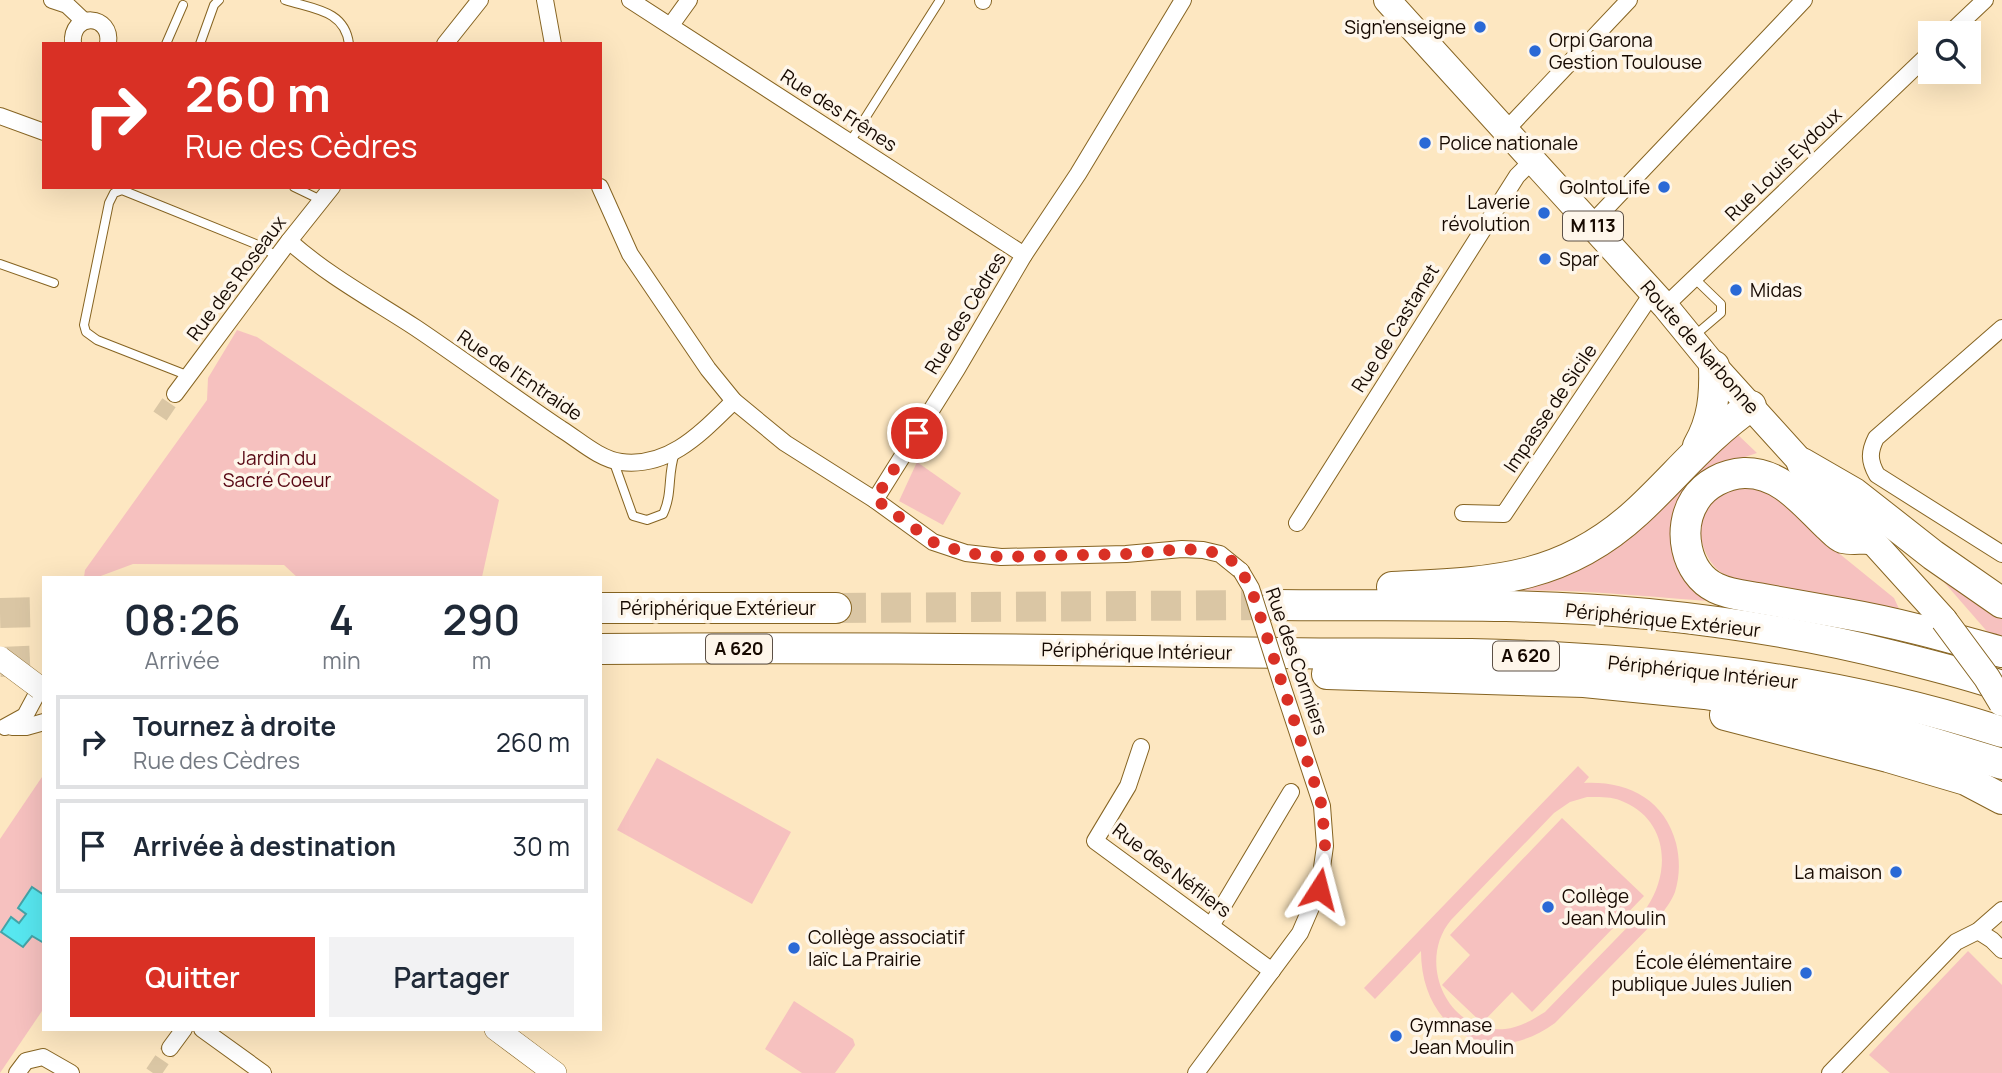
<!DOCTYPE html>
<html lang="fr">
<head>
<meta charset="utf-8">
<style>
  body { margin:0; font-family:Manrope,sans-serif; background:#f2f2f3; color:#1f2937; height:100vh; display:flex; flex-direction:column; font-size:26px; white-space:nowrap }
  * { box-sizing:border-box; margin:0 }
  p { font-size:23px; color:#747a83 }
  .icon { flex:none; width:38px; height:38px; fill:none; stroke:currentColor; stroke-width:2; stroke-linecap:round; stroke-linejoin:round }
  .map { position:relative; flex:1; overflow:hidden }
  .drawer { position:absolute; left:42px; top:576px; width:560px; height:455px; display:flex; flex-direction:column; background:#fff; border-radius:0px; box-shadow:0 7px 28px #0002 }
  .drawer>* { flex:none }
  .banner { position:absolute; left:42px; top:42px; width:560px; height:147px; border-radius:0px; box-shadow:0 7px 28px #0002; background:#d93025; color:#fff; overflow:hidden }
  .controls { position:absolute; left:1918px; top:21px; display:grid; gap:14px }
  .controls a { display:grid; place-items:center; width:63px; height:63px; border-radius:0px; background:#fff; box-shadow:0 7px 28px #0002; font-size:35px }
  .pin { position:absolute; display:grid; place-items:center; width:60px; height:60px; color:#fff; margin:-30px; border:4px solid #fff; border-radius:50%; box-shadow:0 2px 7px #0007 }
  .me { position:absolute; width:77px; margin:-38px; rotate:9deg; stroke-linejoin:round; filter:drop-shadow(0 0 5px #0008) }
  .turn { display:flex; align-items:center; gap:24px; height:147px; padding:0 28px; font-size:32px }
  .turn .icon { width:91px; height:91px; stroke-width:2.5 }
  .turn b { display:block; font-size:49px; line-height:60px }
  .eta { display:flex; justify-content:space-evenly; align-items:center; height:119px; text-align:center }
  .eta b { font-size:42px; font-weight:600; line-height:49px }
  .button { display:flex; gap:14px; margin-top:auto; padding:14px 28px }
  .button a { flex:1; height:80px; border-radius:0px; background:#d93025; color:#fff; font-size:28px; font-weight:600; line-height:80px; text-align:center }
  .button a+a { background:#f2f2f3; color:#1f2937 }
  ul { padding:0; list-style:none }
  li { display:flex; align-items:center; gap:21px; height:94px; margin:0 14px 10px; padding:0 14px; border:4px solid #e0e1e3; border-radius:0px }
  li div { flex:1 }
  li b { display:block; font-size:26px }
  li em { font-style:normal }
  .map>svg:first-child { display:block }
  .green { fill:#f6c1bf; fill-rule:evenodd }
  .water { fill:#57e7f0; stroke:#44a4a8; stroke-width:2 }
  .lines { fill:none; stroke-linecap:round; stroke-linejoin:round }
  .street-tunnel { stroke:#dac6a4; stroke-width:16; stroke-dasharray:16 8; stroke-linecap:butt }
  .highway-tunnel { stroke:#dac6a4; stroke-width:30; stroke-dasharray:30 15; stroke-linecap:butt }
  .lane-casing { stroke:#866422; stroke-width:10 }
  .street-casing { stroke:#866422; stroke-width:18 }
  .secondary-casing { stroke:#866422; stroke-width:24 }
  .primary-casing { stroke:#866422; stroke-width:28 }
  .highway-casing { stroke:#866422; stroke-width:32 }
  .lane { stroke:#fff; stroke-width:8 }
  .street { stroke:#fff; stroke-width:16 }
  .secondary { stroke:#fff; stroke-width:23 }
  .primary { stroke:#fff; stroke-width:26 }
  .highway { stroke:#fff; stroke-width:30 }
  .street-bridge-casing { stroke:#866422; stroke-width:18; stroke-linecap:butt }
  .secondary-bridge-casing { stroke:#866422; stroke-width:24; stroke-linecap:butt }
  .primary-bridge-casing { stroke:#866422; stroke-width:28; stroke-linecap:butt }
  .street-bridge { stroke:#fff; stroke-width:16 }
  .secondary-bridge { stroke:#fff; stroke-width:23 }
  .primary-bridge { stroke:#fff; stroke-width:26 }
  .route { stroke:#d93025; stroke-width:12; stroke-dasharray:0 21.6 }
  .poi-dot { fill:#2a69d6; stroke:#fef6ea; stroke-width:2.5 }
  .labels { text-anchor:middle; stroke-width:7; stroke-linejoin:round; paint-order:stroke }
  .shield { fill:#fef6ea; stroke:#5c5046; stroke-width:2 }
  .shield-label { font-size:18px; font-weight:bold; fill:#160900 }
  .poi-label { font-size:19px; fill:#160900; stroke:#fef6ea; text-anchor:start }
  .street-label { font-size:19px; fill:#160900; stroke:#fef6ea }
  .park-label { font-size:19px; fill:#570713; stroke:#fef6ea }
</style>
</head>
<body>
<div class="map">
<svg width="2002" height="1073" viewBox="0 0 2002 1073">
  <rect width="100%" height="100%" fill="#fde7c1"/>
  <!-- green -->
  <g class="green">
    <path d="M237 330 257 337 499 500 482 577 298 578 284 565 133 564 98 577H84L85 570 207 400 208 378Z"/>
    <path d="M1736 433 1757 453 1745 457 1677 516 1725 602C1653 598 1581 588 1509 591Z"/>
    <path d="M917 462 961 493 943 525 899 501Z"/>
    <path d="M1761 484 1791 506 1841 555 1894 598 1901 613C1866 604 1831 596 1796 590 1773 586 1743 585 1722 573 1705 562 1696 534 1703 515 1713 489 1737 488 1761 484Z"/>
    <path d="M1937 574 2002 617V645L1998 644Z"/>
    <path d="M657 758 791 832 752 904 617 830Z"/>
    <path d="M1578 766 1589 777 1584 783C1628 781 1664 799 1676 843 1680 859 1680 876 1675 892 1672 900 1666 908 1661 915L1555 1023C1490 1071 1421 1030 1421 951L1375 999 1364 988ZM1587 797C1599 797 1612 796 1624 802 1668 821 1671 871 1647 907L1545 1012C1532 1020 1519 1028 1505 1029 1447 1034 1416 962 1451 920L1554 813 1570 802Z"/>
    <path d="M44 774V1008L0 1073V839Z"/>
    <path d="M1562 818 1644 896 1532 1012 1512 992 1482 1023 1442 985 1470 955 1450 935Z"/>
    <path d="M1968 951 2002 985V1073H1890L1869 1055Z"/>
    <path d="M794 1001 853 1039 855 1045 835 1073H802L765 1049Z"/>
  </g>
  <!-- water -->
  <path class="water" d="M32 887 44 895V943L32 936 23 947 1 932 11 917 19 923 26 914 18 908Z"/>
  <g class="lines">
    <!-- street-tunnel -->
    <g class="street-tunnel">
      <path d="M160 416 175 394"/>
      <path d="M153 1073 170 1048"/>
    </g>
    <!-- highway-tunnel -->
    <g class="highway-tunnel">
      <path d="M836 608 1275 605"/>
      <path d="M0 613 44 612"/>
      <path d="M0 662 44 660"/>
    </g>
    <!-- lane casing -->
    <g class="lane-casing">
      <g id="lane">
        <path d="M285 0C313 9 345 10 349 44"/>
        <path d="M166 44 183 5"/>
        <path d="M200 44 214 5 219 0"/>
        <path d="M850 142 940 0"/>
        <path d="M294 187 321 200"/>
        <path d="M0 264 54 283"/>
        <path d="M1694 336 1721 313V304L1694 278"/>
        <path d="M189 376 97 340 86 332 84 325 109 203 114 193 122 190 263 247 277 257"/>
        <path d="M613 460 633 516 647 520 663 514C673 493 667 475 675 453"/>
      </g>
    </g>
    <!-- street casing -->
    <g class="street-casing">
      <g id="street">
        <path d="M52 0 67 5 84 21"/>
        <path d="M545 0 553 44"/>
        <path d="M630 0 1024 255"/>
        <path d="M983 1V0"/>
        <path d="M671 25 689 0"/>
        <path d="M1950 33 1985 0"/>
        <path d="M73 44C70 11 113 14 108 44"/>
        <path d="M445 44 480 0"/>
        <path d="M0 116 44 132"/>
        <path d="M1506 130 1629 0"/>
        <path d="M600 187 630 254 708 369 734 401 785 443 875 500 957 369 1024 255 1078 174 1183 0"/>
        <path d="M1591 224 1804 0"/>
        <path d="M289 241C327 275 373 300 416 328 465 361 512 396 561 429 579 440 599 459 621 462 670 468 702 432 734 401"/>
        <path d="M1665 306 1930 53"/>
        <path d="M2002 328 1876 438C1869 452 1869 461 1877 475L2002 554"/>
        <path d="M175 394 289 241 332 187"/>
        <path d="M875 500 933 542 966 553 1001 557 1126 554 1182 549 1203 550 1220 554 1241 571"/>
        <path d="M1463 513 1504 514 1653 292"/>
        <path d="M1297 523 1517 176 1533 160"/>
        <path d="M5 727 25 716 40 688"/>
        <path d="M12 727H26L44 722"/>
        <path d="M1141 747 1128 786 1095 841 1272 971"/>
        <path d="M1211 926 1291 792"/>
        <path d="M1978 931 1992 940 2002 950"/>
        <path d="M202 1029 263 1073"/>
        <path d="M170 1048 184 1029"/>
        <path d="M17 1073 26 1061 43 1057 71 1073"/>
        <path d="M1196 1073 1300 933 1319 889 1325 846 1322 806 1282 685"/>
        <path d="M1830 1073 1956 942 1978 931 2002 910"/>
      </g>
    </g>
    <!-- secondary casing -->
    <g class="secondary-casing">
      <path id="secondary" d="M496 1029 555 1073"/>
    </g>
    <!-- primary casing -->
    <g class="primary-casing">
      <path id="primary" d="M1387 0 1665 306 1714 366 1944 620"/>
    </g>
    <!-- highway casing -->
    <g class="highway-casing">
      <g id="highway">
        <path d="M1698 446C1713 420 1715 395 1714 366"/>
        <path d="M1802 463 1854 493 1933 555 2002 603"/>
        <path d="M1870 539C1862 538 1852 540 1843 538 1837 536 1832 529 1827 525 1803 502 1780 472 1744 473 1725 474 1705 484 1695 500 1677 528 1685 573 1716 588 1730 595 1748 596 1763 599 1791 604 1819 609 1847 614 1899 623 1951 638 2002 652"/>
        <path d="M1392 587C1489 582 1561 582 1637 512 1675 477 1708 435 1751 406"/>
        <path d="M1275 605C1399 606 1524 602 1648 614 1730 622 1814 636 1894 656 1930 665 1967 674 2002 686"/>
        <path d="M600 608H836"/>
        <path d="M600 649C827 647 1054 649 1280 653 1344 654 1408 653 1471 654 1650 658 1831 677 2002 732"/>
        <path d="M1327 674 1584 682 1705 694 1778 706 1877 726 2002 764"/>
        <path d="M1725 715 1888 757 1966 780 2002 799"/>
      </g>
    </g>
    <!-- lane -->
    <use href="#lane" class="lane"/>
    <!-- street -->
    <use href="#street" class="street"/>
    <!-- secondary -->
    <use href="#secondary" class="secondary"/>
    <!-- primary -->
    <use href="#primary" class="primary"/>
    <!-- highway -->
    <use href="#highway" class="highway"/>
    <!-- street-bridge casing -->
    <g class="street-bridge-casing">
      <path id="street-bridge" d="M1241 571 1251 588 1282 685"/>
    </g>
    <!-- secondary-bridge casing -->
    <g class="secondary-bridge-casing">
      <path id="secondary-bridge" d="M0 658 40 688"/>
    </g>
    <!-- primary-bridge casing -->
    <g class="primary-bridge-casing">
      <path id="primary-bridge" d="M1944 620 1987 678 2002 703"/>
    </g>
    <!-- street-bridge -->
    <use href="#street-bridge" class="street-bridge"/>
    <!-- secondary-bridge -->
    <use href="#secondary-bridge" class="secondary-bridge"/>
    <!-- primary-bridge -->
    <use href="#primary-bridge" class="primary-bridge"/>
  </g>
  <g class="lines">
    <!-- route -->
    <path class="route" d="M917 433 875 499 933 542 966 553 1001 557 1126 554 1182 549 1203 550 1220 554 1232 561 1241 571 1251 588 1322 806 1325 846 1319 889"/>
  </g>
  <!-- markers -->
  <g class="poi-dot">
    <circle cx="1480" cy="27" r="7"/>
    <circle cx="1535" cy="51" r="7"/>
    <circle cx="1425" cy="143" r="7"/>
    <circle cx="1664" cy="187" r="7"/>
    <circle cx="1544" cy="213" r="7"/>
    <circle cx="1545" cy="259" r="7"/>
    <circle cx="1736" cy="290" r="7"/>
    <circle cx="1896" cy="872" r="7"/>
    <circle cx="1548" cy="907" r="7"/>
    <circle cx="794" cy="948" r="7"/>
    <circle cx="1806" cy="973" r="7"/>
    <circle cx="1396" cy="1036" r="7"/>
  </g>
  <g class="labels">
    <!-- shield labels -->
    <g class="shield">
      <rect x="1563" y="211.5" width="60" height="29" rx="5"/>
      <rect x="706" y="634.5" width="66" height="29" rx="5"/>
      <rect x="1493" y="641.5" width="66" height="29" rx="5"/>
    </g>
    <g class="shield-label">
      <text x="1593" y="232">M 113</text>
      <text x="739" y="655">A 620</text>
      <text x="1526" y="662">A 620</text>
    </g>
    <!-- poi labels -->
    <g class="poi-label">
      <text x="1466" y="34" text-anchor="end">Sign'enseigne</text>
      <text x="1549" y="47">Orpi Garona<tspan x="1549" dy="22">Gestion Toulouse</tspan></text>
      <text x="1439" y="150">Police nationale</text>
      <text x="1650" y="194" text-anchor="end">GoIntoLife</text>
      <text x="1530" y="209" text-anchor="end">Laverie<tspan x="1530" dy="22">révolution</tspan></text>
      <text x="1559" y="266">Spar</text>
      <text x="1750" y="297">Midas</text>
      <text x="1882" y="879" text-anchor="end">La maison</text>
      <text x="1562" y="903">Collège<tspan x="1562" dy="22">Jean Moulin</tspan></text>
      <text x="808" y="944">Collège associatif<tspan x="808" dy="22">laïc La Prairie</tspan></text>
      <text x="1792" y="969" text-anchor="end">École élémentaire<tspan x="1792" dy="22">publique Jules Julien</tspan></text>
      <text x="1410" y="1032">Gymnase<tspan x="1410" dy="22">Jean Moulin</tspan></text>
    </g>
    <!-- street labels -->
    <g class="street-label">
      <text transform="translate(839 110) rotate(33)" y="7">Rue des Frênes</text>
      <text transform="translate(1783 164) rotate(-44)" y="7">Rue Louis Eydoux</text>
      <text transform="translate(236 278) rotate(-53)" y="7">Rue des Roseaux</text>
      <text transform="translate(965 313) rotate(-59)" y="7">Rue des Cèdres</text>
      <text transform="translate(1395 328) rotate(-58)" y="7">Rue de Castanet</text>
      <text transform="translate(1700 347) rotate(49)" y="7">Route de Narbonne</text>
      <text transform="translate(520 375) rotate(34)" y="7">Rue de l'Entraide</text>
      <text transform="translate(1550 408) rotate(-56)" y="7">Impasse de Sicile</text>
      <text x="718" y="615">Périphérique Extérieur</text>
      <text transform="translate(1663 620) rotate(6)" y="7">Périphérique Extérieur</text>
      <text transform="translate(1137 651) rotate(1)" y="7">Périphérique Intérieur</text>
      <text transform="translate(1297 661) rotate(71)" y="7">Rue des Cormiers</text>
      <text transform="translate(1703 672) rotate(6)" y="7">Périphérique Intérieur</text>
      <text transform="translate(1172 870) rotate(37)" y="7">Rue des Néfliers</text>
    </g>
    <!-- park labels -->
    <g class="park-label">
      <text x="277" y="465">Jardin du<tspan x="277" dy="22">Sacré Coeur</tspan></text>
    </g>
  </g>
</svg>
<div class="controls">
<a><svg class="icon" aria-label="search" viewBox="0 0 24 24"><circle cx="10" cy="10" r="6"/><path d="M15 15l6 6"/></svg></a>
</div>
<div class="pin" style="left:917px;top:433px;background:#d93025"><svg class="icon" aria-label="arrive" viewBox="0 0 24 24"><path d="M6 21V4h12l-3 4 3 4H6"/></svg></div>
<svg class="me" style="left:1319px;top:889px" viewBox="-20 -20 40 40"><path d="M0-17L14 15 0 8-14 15z" fill="#d93025" stroke="#fff" stroke-width="4"/></svg>
<div class="banner">
<div class="turn"><svg class="icon" aria-label="right" viewBox="0 0 24 24"><path d="M7 20v-9h11M14 6l5 5-5 5"/></svg><div><b>260 m</b>Rue des Cèdres</div></div>
</div>
<section class="drawer">
<div class="eta">
<div><b>08:26</b><p>Arrivée</p></div>
<div><b>4</b><p>min</p></div>
<div><b>290</b><p>m</p></div>
</div>
<ul>
<li><svg class="icon" aria-label="right" viewBox="0 0 24 24"><path d="M7 20v-9h11M14 6l5 5-5 5"/></svg><div><b>Tournez à droite</b><p>Rue des Cèdres</p></div><em>260 m</em></li>
<li><svg class="icon" aria-label="arrive" viewBox="0 0 24 24"><path d="M6 21V4h12l-3 4 3 4H6"/></svg><div><b>Arrivée à destination</b></div><em>30 m</em></li>
</ul>
<div class="button"><a>Quitter</a><a>Partager</a></div>
</section>
</div>
</body>
</html>
